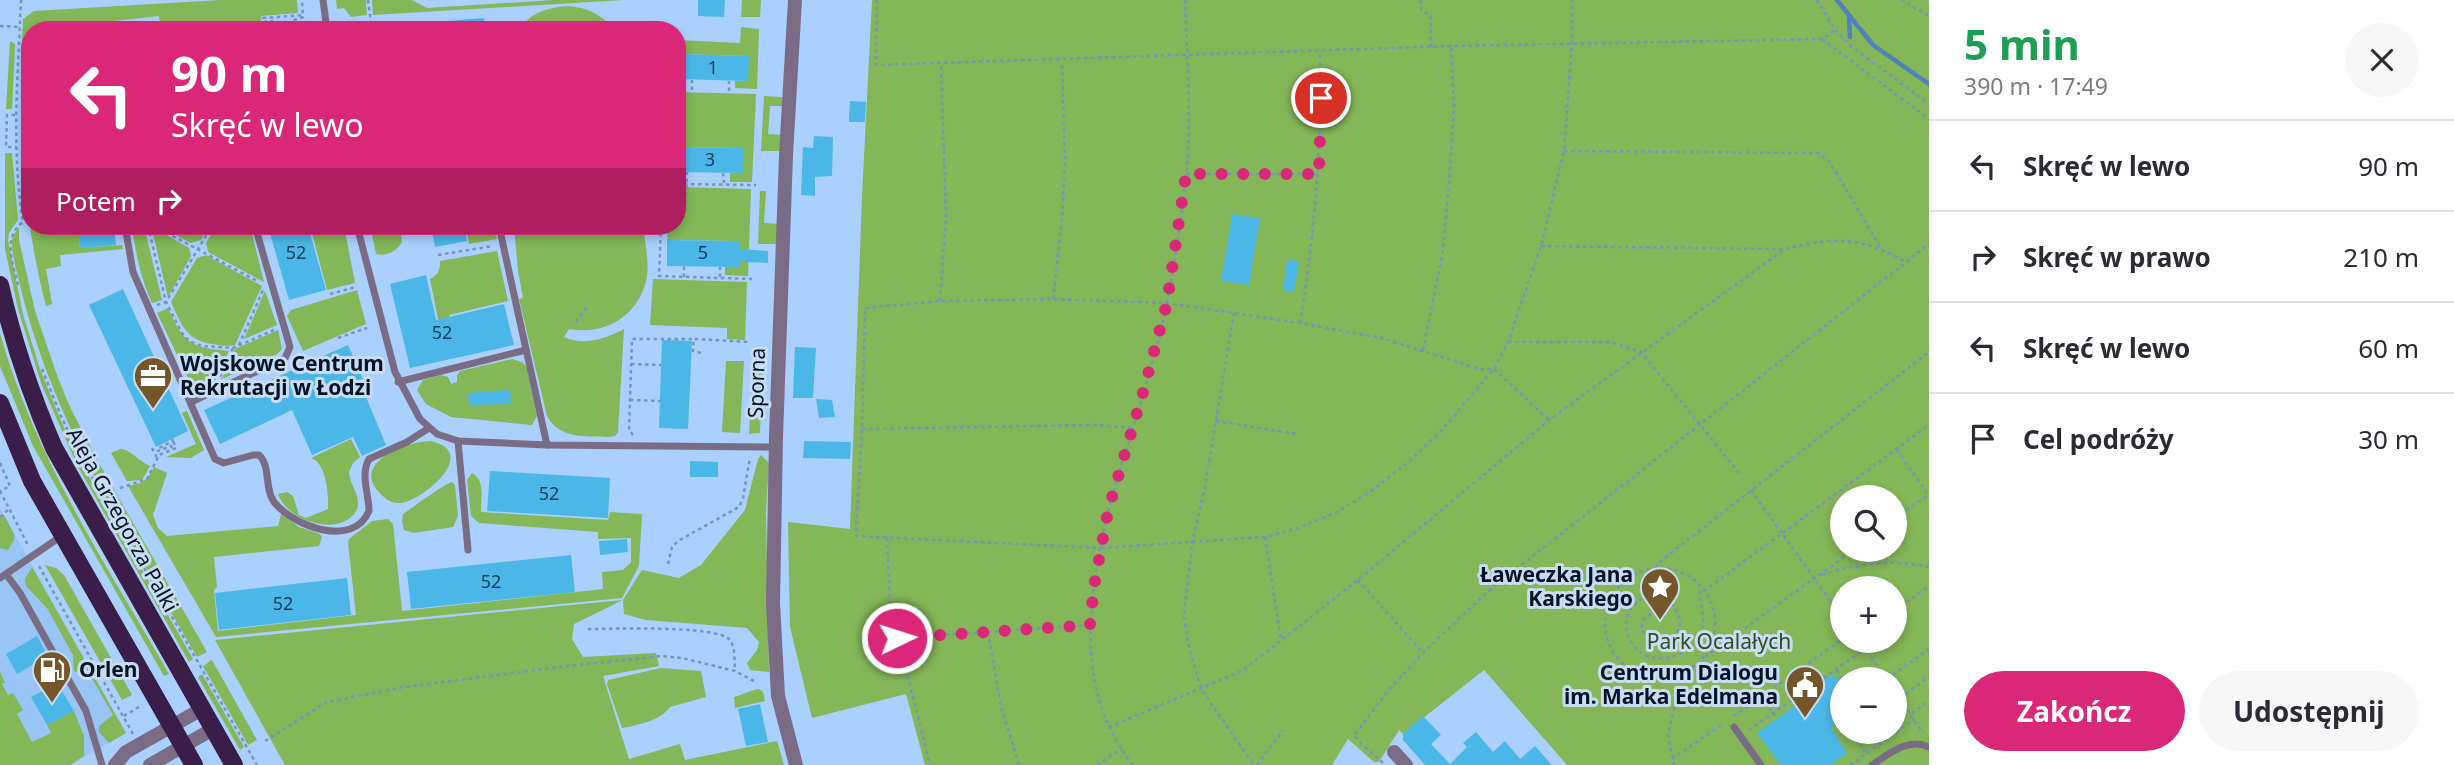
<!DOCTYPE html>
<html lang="pl">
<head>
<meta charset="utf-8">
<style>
  body { margin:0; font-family:"Noto Sans",sans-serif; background:#f7f7f7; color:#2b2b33; height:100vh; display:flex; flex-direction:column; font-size:26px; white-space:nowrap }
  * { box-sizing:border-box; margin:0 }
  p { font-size:23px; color:#7c7c81 }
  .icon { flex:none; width:38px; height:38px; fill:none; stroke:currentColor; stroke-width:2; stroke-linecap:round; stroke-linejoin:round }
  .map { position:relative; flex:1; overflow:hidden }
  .side { display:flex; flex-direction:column; background:#fff; width:525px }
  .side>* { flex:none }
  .hud { position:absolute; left:21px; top:21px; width:665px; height:214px; border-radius:28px; box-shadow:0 4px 10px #0003; background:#db2777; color:#fff; overflow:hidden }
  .fabs { position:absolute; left:1830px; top:485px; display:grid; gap:14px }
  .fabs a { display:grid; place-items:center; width:77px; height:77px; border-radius:50%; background:#fff; box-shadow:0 4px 10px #0003; font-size:35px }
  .pin { position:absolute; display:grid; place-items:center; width:60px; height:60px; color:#fff; margin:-30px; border:4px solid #fff; border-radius:50%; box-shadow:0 2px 7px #0007 }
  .me { position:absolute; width:77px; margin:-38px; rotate:86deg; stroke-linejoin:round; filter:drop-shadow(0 0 5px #0008) }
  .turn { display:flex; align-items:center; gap:24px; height:147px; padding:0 35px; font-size:32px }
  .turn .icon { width:91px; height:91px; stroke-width:2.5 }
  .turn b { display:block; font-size:49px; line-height:60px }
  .then { display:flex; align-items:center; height:66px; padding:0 35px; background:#0003; gap:14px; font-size:26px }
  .round { display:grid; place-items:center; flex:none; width:74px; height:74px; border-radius:37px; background:#f7f7f7 }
  .headline { display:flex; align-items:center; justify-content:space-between; height:119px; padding:0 35px }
  h1 { font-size:42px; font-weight:700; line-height:52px; color:#1e9e55 }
  .action { display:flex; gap:14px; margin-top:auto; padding:14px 35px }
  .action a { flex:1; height:80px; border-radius:42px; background:#db2777; color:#fff; font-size:28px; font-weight:700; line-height:80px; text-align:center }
  .action a+a { background:#f7f7f7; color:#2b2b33 }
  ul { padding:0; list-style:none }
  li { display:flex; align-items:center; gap:21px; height:91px; padding:0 35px; border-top:2px solid #e1e1e2 }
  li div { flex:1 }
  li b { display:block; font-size:26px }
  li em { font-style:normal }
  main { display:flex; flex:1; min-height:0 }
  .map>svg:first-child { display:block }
  .built { fill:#99c4f6 }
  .green { fill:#83b757; fill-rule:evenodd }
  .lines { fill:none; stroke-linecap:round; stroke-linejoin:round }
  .stream { stroke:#5182b9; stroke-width:4.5 }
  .building { fill:#4bb7e9 }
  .path { stroke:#7595bb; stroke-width:2.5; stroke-dasharray:3.5 3.5; stroke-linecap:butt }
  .service { stroke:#7b6c85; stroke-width:7 }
  .minor { stroke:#7b6c85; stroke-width:14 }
  .tertiary { stroke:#7b6c85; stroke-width:14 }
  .primary { stroke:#3a1e49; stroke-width:18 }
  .route { stroke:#db2777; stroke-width:12; stroke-dasharray:0 21.6 }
  .labels { text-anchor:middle; stroke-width:6; stroke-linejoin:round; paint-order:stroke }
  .number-label { font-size:18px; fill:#153d58 }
  .poi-label { font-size:21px; font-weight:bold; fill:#031428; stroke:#c8dcf3; text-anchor:start }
  .street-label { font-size:21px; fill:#031428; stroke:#c8dcf3 }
  .park-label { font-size:21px; fill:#334a1f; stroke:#c8dcf3 }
</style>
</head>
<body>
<main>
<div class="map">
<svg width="1929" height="765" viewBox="0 0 1929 765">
  <rect width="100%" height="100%" fill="#a9d0fe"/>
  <!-- built -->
  <path class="built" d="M0 508 126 733 70 765H0Z"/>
  <!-- green -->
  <g class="green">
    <path d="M221 0H297L298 13 261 16V23H270L271 30H161L159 16 30 30V226H78L80 248 122 245 123 249 60 255 61 266 46 269 52 304 46 306C21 209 18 119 23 19L34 11Z"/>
    <path d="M336 0H366L367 15 351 17 344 8 337 9Z"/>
    <path d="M372 0H412L427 8 554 0H624L373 15Z"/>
    <path d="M742 0H761L760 17H741Z"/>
    <path d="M872 0H1929V765H1567L1484 670 1403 734 1399 730 1379 762H1374L1348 739 1332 765H925L906 694 812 718 790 627 788 522 850 529 862 196ZM1843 497H1895V550H1843ZM1843 588H1895V640H1843ZM1843 679H1895V732H1843Z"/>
    <path d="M568 6C588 8 601 14 614 30H518C532 12 546 8 568 6Z"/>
    <path d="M741 27 759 29 757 89 735 88V81H748V56L677 54V40L740 43Z"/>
    <path d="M10 41 15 44 12 109H6Z"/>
    <path d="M677 92 756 94 752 182H730V173H743V148L677 147Z"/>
    <path d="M764 96 782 97V106H770L768 134 781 135 780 151H761Z"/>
    <path d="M5 153H12L18 220 9 233 8 240 23 314 40 369 62 423 80 461 193 659 189 662 77 465 41 383 18 309 5 249Z"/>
    <path d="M677 187 751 189 748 276 725 275V267H738L739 241 667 240 668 226H677Z"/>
    <path d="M760 191H766L764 223 778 224 777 244H758Z"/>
    <path d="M132 226H144L146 234 162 300 152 303C140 277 136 254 132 226Z"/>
    <path d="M151 226 189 248 191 256 168 297Z"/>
    <path d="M159 226H209L201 240 191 243Z"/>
    <path d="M216 226H250L264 282 208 252 206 243Z"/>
    <path d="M310 226H344L355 283 327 290Z"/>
    <path d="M370 226H400L402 242C397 251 386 257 376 254Z"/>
    <path d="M466 226H494L497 239 469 244Z"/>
    <path d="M514 226H643C645 242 649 260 647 276 641 314 606 336 569 329L564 337C583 346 606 339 624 329L618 432 615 436 609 437C585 436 559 439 547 416L519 299 523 298 518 271Z"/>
    <path d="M19 227V240L35 311 58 378 70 407 96 458 207 652 197 657C130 540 55 426 22 293 19 279 11 254 12 241 12 235 17 231 19 227Z"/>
    <path d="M497 251 508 301 449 315 450 320 439 324 430 279C439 274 440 270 440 261Z"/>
    <path d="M206 255 262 286 235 345C227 347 220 345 212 344 186 340 181 324 171 302L197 258Z"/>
    <path d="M653 279 747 282 745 340 727 339V328L650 325Z"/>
    <path d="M357 290 366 324 303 351 287 316 291 310Z"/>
    <path d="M265 291 277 325 244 339Z"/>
    <path d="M168 308C184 344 190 347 229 351L214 383 203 389 193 388 157 313Z"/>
    <path d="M278 330 282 349 277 354 222 379 235 349Z"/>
    <path d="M0 333C34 456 106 564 169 674L164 676 33 446 0 366Z"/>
    <path d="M512 359 522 362 526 366 537 416 532 425 451 417 426 404 417 390 423 380 441 375 448 377 451 384 457 382V375L460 371Z"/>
    <path d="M753 360H763L760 433 749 434Z"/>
    <path d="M726 361H744L740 433 722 432Z"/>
    <path d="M187 411 204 450 191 458 166 457 196 444 182 413Z"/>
    <path d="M351 439 360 457 353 463 349 472C349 484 362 497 357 509 344 538 288 523 278 494L287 492 293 496 299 515 306 518 328 509C329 495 326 462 311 458Z"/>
    <path d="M430 441C484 452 417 506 397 503 389 502 384 498 379 492 352 462 406 442 430 441Z"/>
    <path d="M121 449C131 450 140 462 150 466L142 480 127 481 111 453Z"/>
    <path d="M761 455 769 463 766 512 769 672 750 670 747 663 757 650 759 642 747 628 646 620 624 614 623 600 574 624 572 639 583 657 656 653 659 666 603 676 629 759 680 744 685 760 777 741 784 765H285L215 640 623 600 642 570 679 578 701 565 745 510 758 459Z"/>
    <path d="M154 467 167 473 153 515 158 528 167 536 278 526 281 514 299 527 320 534 322 537 319 546 214 557 217 587 214 590 218 631 356 615 348 543 349 539 372 521 388 519 393 524 402 611 603 589 602 572 623 570 631 562V538L598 539V532L479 523 471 516 467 480 472 473C485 480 481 498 481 512L608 520 610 512 642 514 639 566 622 598 216 637 128 486C144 483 147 481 154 467Z"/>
    <path d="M452 482 455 485 458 516 453 527 414 533 404 530 402 521 403 514C412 508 446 483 452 482Z"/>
    <path d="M4 515 14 534V540L8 550 0 548V518Z"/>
    <path d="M45 565 56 568 64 575 132 695 122 700Z"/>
    <path d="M32 567 126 733 109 743 99 732V726L113 715 86 668 78 672 74 671 73 655 47 608 26 586 25 579Z"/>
    <path d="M212 660 257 740 248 745 203 666Z"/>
    <path d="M661 668 701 671 706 697 670 707C660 721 638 725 622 728L607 684 608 680Z"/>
    <path d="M0 672 5 682 2 684 8 695 13 693 23 710 17 714 32 742 51 733 47 725 74 711 84 736V756L70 765H0Z"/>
    <path d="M202 674 244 747 240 750 198 677Z"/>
    <path d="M759 689 763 692 765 701 735 708 734 697C743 695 750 690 759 689Z"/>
  </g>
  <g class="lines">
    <!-- stream -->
    <g class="stream">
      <path d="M1837 0 1873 45 1929 84"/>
      <path d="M1849 17 1850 37"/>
    </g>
  </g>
  <!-- building -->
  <g class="building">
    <path d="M698 0H725L724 17 698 16Z"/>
    <path d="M484 18 485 30H449L448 21Z"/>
    <path d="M677 54 749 56 748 81 677 79Z"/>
    <path d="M850 101 866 102 865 122H849Z"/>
    <path d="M814 136 833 137 832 176 815 177V196L801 195 803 147 813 148Z"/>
    <path d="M677 147 743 148V173L677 172Z"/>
    <path d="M1232 214 1260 218 1249 285 1221 281Z"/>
    <path d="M78 226H114L116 245 80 248Z"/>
    <path d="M268 226H308L326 290 289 300Z"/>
    <path d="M431 226H464L467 241 435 247Z"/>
    <path d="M667 240 739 241V249L768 251V263L739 262V267L667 266Z"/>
    <path d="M1287 260 1299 261 1294 292 1283 290Z"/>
    <path d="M426 275 436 320 504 304 514 345 410 368 390 284Z"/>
    <path d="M123 289 188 431 156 447 89 305Z"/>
    <path d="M662 340 692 341 688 429 659 428Z"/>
    <path d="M348 345 363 379 359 380 386 445 362 456 353 437 312 455 292 410 220 444 204 410Z"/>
    <path d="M795 347 816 348 813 398H793Z"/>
    <path d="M510 390 511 404 469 405 468 393Z"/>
    <path d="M816 399 832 400 835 417 819 418Z"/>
    <path d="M804 441 851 442 850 459 803 458Z"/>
    <path d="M690 461 718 462V477H690Z"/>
    <path d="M490 471 610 478 608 518 487 511Z"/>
    <path d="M627 539 628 552 600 555 599 541Z"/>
    <path d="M571 555 575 592 411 609 407 572Z"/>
    <path d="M347 578 351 615 219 630 215 593Z"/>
    <path d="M37 636 48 656 17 674 6 654Z"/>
    <path d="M1832 675 1835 678 1836 676 1843 686V705L1833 713 1839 721 1831 728 1847 753 1830 765H1781L1757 733 1810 695 1808 692Z"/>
    <path d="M57 683 74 711 47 725 31 697Z"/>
    <path d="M760 704 768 742 746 746 738 709Z"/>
    <path d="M1423 716 1441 735 1431 744 1450 764 1467 747 1463 743 1476 732 1493 752 1505 741 1520 759 1535 746 1552 765H1425L1403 740V734Z"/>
  </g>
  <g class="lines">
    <!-- path -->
    <g class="path">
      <path d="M368 0 372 30"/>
      <path d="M877 0 876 65 1451 46 1822 39 1835 30"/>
      <path d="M1185 0C1187 58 1192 118 1186 176 1182 217 1175 261 1167 302 1151 386 1116 465 1100 548L1265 537 1298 528 1337 512 1370 492 1406 464 1442 430 1494 369 1508 342 1541 246 1564 151 1572 44V0"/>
      <path d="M1421 0V9L1431 16V48"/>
      <path d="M1817 0 1835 30 1852 47 1929 104"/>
      <path d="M1901 0 1929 16"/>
      <path d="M0 26 19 27"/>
      <path d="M273 30 272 21 264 22 263 18 304 15"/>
      <path d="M284 30 291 21 303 17 302 0"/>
      <path d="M1822 39 1929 119"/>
      <path d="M692 90V80"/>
      <path d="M729 91V81"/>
      <path d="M15 115H7L6 147H16"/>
      <path d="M1564 151 1818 153 1830 162 1880 247"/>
      <path d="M723 173 724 183"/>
      <path d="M1186 174H1319"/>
      <path d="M677 184 756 185"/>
      <path d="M686 203 687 172"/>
      <path d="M148 226 166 302 182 333 189 341 202 346 233 348 274 330"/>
      <path d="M154 226 259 282"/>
      <path d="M661 226 659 276 752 279"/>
      <path d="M1541 246 1783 249"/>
      <path d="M438 255 493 246"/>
      <path d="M684 277V266"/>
      <path d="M720 277V267"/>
      <path d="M18 285C13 263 2 238 23 222 11 148 18 74 21 0"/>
      <path d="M330 294 356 287"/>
      <path d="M1053 299 1062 219 1065 162 1062 62"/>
      <path d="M940 301 946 217 941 64"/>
      <path d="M157 305 166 302 212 226"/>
      <path d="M1234 313 1205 487 1192 543 1184 617 1189 647 1201 689 1254 765"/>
      <path d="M576 322 588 306"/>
      <path d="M1300 323C1315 229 1322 147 1320 51"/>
      <path d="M338 338 367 328"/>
      <path d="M1508 342H1610L1641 352 1739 473"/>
      <path d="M239 345 263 290"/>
      <path d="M1423 350 1442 257 1449 183 1454 109 1451 46"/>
      <path d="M701 353 693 351 694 339 750 342"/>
      <path d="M631 364 661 365"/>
      <path d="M42 369 61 416 82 460 257 765"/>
      <path d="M220 377 233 348"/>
      <path d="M630 400 660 401"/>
      <path d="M1216 421 1297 434"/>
      <path d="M862 429 1096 425 1131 428"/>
      <path d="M633 435 629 430 632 339H694"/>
      <path d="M172 439 173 441 157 449 158 451 171 446 173 449"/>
      <path d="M152 448 157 458"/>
      <path d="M1897 450 1929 496"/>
      <path d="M0 463 10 486 0 491"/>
      <path d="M120 488 147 479 159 455 176 448 173 441"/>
      <path d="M1751 490 1843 619"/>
      <path d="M0 491 29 547"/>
      <path d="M0 517 9 509"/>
      <path d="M1895 519 1928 495"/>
      <path d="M1265 537 1281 641"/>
      <path d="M887 538 890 605 930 765"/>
      <path d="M668 564 672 547 678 541 739 507 743 498 750 457"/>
      <path d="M39 566 133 734"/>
      <path d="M1656 568 1658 563 1929 352"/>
      <circle cx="1660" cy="623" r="55"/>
      <path d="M1822 575C1857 563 1893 559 1929 567"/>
      <path d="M1358 580 1423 653"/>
      <path d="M1704 591 1929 425"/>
      <path d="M1895 610 1929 586"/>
      <path d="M1664 616 1660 613C1633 612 1637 643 1665 642 1702 626 1661 574 1633 606 1627 613 1625 622 1627 631 1635 669 1685 665 1700 634 1708 617 1698 605 1700 587"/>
      <path d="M588 629C612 629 714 625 729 639 736 646 734 662 735 671"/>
      <path d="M988 632 1001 707 1019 765"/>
      <path d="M897 638 1089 625"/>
      <path d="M1859 640 1886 679"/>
      <path d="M1705 657 1854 550"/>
      <path d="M1837 670 1843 681"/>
      <path d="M1887 679 1929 649"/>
      <path d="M1895 692 1923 733"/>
      <path d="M1761 697 1775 716"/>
      <path d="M1900 698 1929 677"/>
      <path d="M1836 710 1843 719"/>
      <path d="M1912 713 1929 701"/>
      <path d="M124 716 142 705"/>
      <path d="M1734 716 1843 639"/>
      <path d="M1109 727 1242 671 1358 580 1549 420 1785 249C1835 237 1860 236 1906 262"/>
      <path d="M1749 730 1865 649"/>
      <path d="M1852 732 1866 752"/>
      <path d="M265 741 327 702 404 687 559 667 662 656 682 658 735 671 754 681"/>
      <path d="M1672 759 1723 724"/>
      <path d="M1383 763 1354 736 1387 692 1423 653 1486 593 1929 244"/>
      <path d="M1097 765 1121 749"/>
      <path d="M1133 765C1081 698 1086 627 1100 548L856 536 862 429 865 308 940 301 1053 299 1167 303 1300 323 1382 338 1479 369H1494L1549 420"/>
      <path d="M1257 765 1283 730"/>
      <path d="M1674 765 1668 734 1682 674"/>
      <path d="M1850 765 1915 719"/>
    </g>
    <!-- service -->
    <g class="service">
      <path d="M323 0 327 30"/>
      <path d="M125 226 133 272 215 459 224 463 253 455H259C271 466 264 488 274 502 293 526 353 549 369 511 369 494 360 475 369 459L407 442 429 428"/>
      <path d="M357 226 395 372 420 419 437 434 458 441 547 445 776 447"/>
      <path d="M499 226 547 445"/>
      <path d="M398 382 526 350"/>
      <path d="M191 402 285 358 290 347 255 226"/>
      <path d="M458 441 468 550"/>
      <path d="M6 574 20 593 86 711 102 765"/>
      <path d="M0 578 63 535"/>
      <path d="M1734 727 1761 765"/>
      <path d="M1872 765C1888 754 1909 737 1929 747"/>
    </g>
    <!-- minor -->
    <g class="minor">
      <path d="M795 0 786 155 776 437 773 603 778 696 796 765"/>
      <path d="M1394 752 1406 765"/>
    </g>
    <!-- tertiary -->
    <g class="tertiary">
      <path d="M115 765 126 752 202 709"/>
      <path d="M150 765 213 729"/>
    </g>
    <!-- primary -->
    <g class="primary">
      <path d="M0 285C13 342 31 395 54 448L234 765"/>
      <path d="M0 403 32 481 194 765"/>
    </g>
  </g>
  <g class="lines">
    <!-- route -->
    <path class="route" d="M897 638 1090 625 1094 586 1108 511 1144 389 1167 303 1186 174H1319L1321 98"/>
  </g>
  <!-- icons -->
  <defs>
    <g id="office-pin" transform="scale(2.0125)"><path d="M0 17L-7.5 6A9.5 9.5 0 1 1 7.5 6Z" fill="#75562b" stroke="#c8dcf3"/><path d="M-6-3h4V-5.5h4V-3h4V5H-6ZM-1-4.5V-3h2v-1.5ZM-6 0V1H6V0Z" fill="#fff"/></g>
    <g id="sight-pin" transform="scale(2.0125)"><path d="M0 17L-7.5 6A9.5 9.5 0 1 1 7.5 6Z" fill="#75562b" stroke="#c8dcf3"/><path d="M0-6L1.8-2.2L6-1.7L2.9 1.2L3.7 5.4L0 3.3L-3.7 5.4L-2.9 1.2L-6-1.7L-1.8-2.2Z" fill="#fff"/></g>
    <g id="fuel-pin" transform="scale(2.0125)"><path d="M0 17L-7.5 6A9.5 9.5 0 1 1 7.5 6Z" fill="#75562b" stroke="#c8dcf3"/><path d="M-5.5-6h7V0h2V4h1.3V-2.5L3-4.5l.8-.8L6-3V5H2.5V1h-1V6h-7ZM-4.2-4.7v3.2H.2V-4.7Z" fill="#fff"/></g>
    <g id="civic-pin" transform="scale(2.0125)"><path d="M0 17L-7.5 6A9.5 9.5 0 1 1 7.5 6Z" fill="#75562b" stroke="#c8dcf3"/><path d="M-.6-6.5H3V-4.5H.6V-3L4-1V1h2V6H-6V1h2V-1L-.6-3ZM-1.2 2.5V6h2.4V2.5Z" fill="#fff"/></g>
  </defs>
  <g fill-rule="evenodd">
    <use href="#office-pin" x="153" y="376"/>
    <use href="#sight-pin" x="1660" y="587"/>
    <use href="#fuel-pin" x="52" y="670"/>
    <use href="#civic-pin" x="1805" y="685"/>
  </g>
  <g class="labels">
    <!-- number labels -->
    <g class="number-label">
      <text x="713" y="74">1</text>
      <text x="710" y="166">3</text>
      <text x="296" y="259">52</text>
      <text x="703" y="259">5</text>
      <text x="442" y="339">52</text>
      <text x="549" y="500">52</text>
      <text x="491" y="588">52</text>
      <text x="283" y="610">52</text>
    </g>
    <!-- poi labels -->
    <g class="poi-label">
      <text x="180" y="371">Wojskowe Centrum<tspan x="180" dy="24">Rekrutacji w Łodzi</tspan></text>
      <text x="1633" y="582" text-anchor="end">Ławeczka Jana<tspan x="1633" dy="24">Karskiego</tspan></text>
      <text x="79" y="677">Orlen</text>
      <text x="1778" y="680" text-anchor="end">Centrum Dialogu<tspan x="1778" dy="24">im. Marka Edelmana</tspan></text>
    </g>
    <!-- street labels -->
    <g class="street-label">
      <text transform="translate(757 383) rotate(-88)" y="7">Sporna</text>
      <text transform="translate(122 520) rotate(61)" y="7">Aleja Grzegorza Palki</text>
    </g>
    <!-- park labels -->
    <g class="park-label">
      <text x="1719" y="649">Park Ocalałych</text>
    </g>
  </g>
</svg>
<div class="fabs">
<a><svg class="icon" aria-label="search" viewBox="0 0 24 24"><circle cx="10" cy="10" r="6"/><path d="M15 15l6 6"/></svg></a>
<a>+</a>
<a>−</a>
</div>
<div class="pin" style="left:1321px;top:98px;background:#d93025"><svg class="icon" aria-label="arrive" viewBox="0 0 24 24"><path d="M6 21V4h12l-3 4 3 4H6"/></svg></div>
<svg class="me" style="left:897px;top:638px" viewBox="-20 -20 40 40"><circle r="17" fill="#db2777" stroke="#fff" stroke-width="3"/><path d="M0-11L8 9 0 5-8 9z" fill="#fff"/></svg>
<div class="hud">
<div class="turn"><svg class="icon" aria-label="left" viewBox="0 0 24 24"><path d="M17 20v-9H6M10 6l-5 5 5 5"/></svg><div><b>90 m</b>Skręć w lewo</div></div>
<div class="then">Potem<svg class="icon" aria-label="right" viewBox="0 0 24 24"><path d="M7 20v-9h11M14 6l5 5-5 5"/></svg></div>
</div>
</div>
<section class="side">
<div class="headline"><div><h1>5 min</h1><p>390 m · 17:49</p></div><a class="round"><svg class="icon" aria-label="close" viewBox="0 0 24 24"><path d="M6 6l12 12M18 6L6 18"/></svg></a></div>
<ul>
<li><svg class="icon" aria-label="left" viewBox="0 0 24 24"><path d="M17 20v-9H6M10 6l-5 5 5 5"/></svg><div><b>Skręć w lewo</b></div><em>90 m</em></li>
<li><svg class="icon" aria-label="right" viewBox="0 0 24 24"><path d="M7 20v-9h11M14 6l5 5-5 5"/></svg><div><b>Skręć w prawo</b></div><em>210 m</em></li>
<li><svg class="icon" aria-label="left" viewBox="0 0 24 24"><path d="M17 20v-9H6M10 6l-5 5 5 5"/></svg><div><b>Skręć w lewo</b></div><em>60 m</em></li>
<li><svg class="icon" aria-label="arrive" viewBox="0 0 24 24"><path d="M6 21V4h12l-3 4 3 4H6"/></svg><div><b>Cel podróży</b></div><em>30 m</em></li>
</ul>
<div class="action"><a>Zakończ</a><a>Udostępnij</a></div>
</section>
</main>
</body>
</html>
